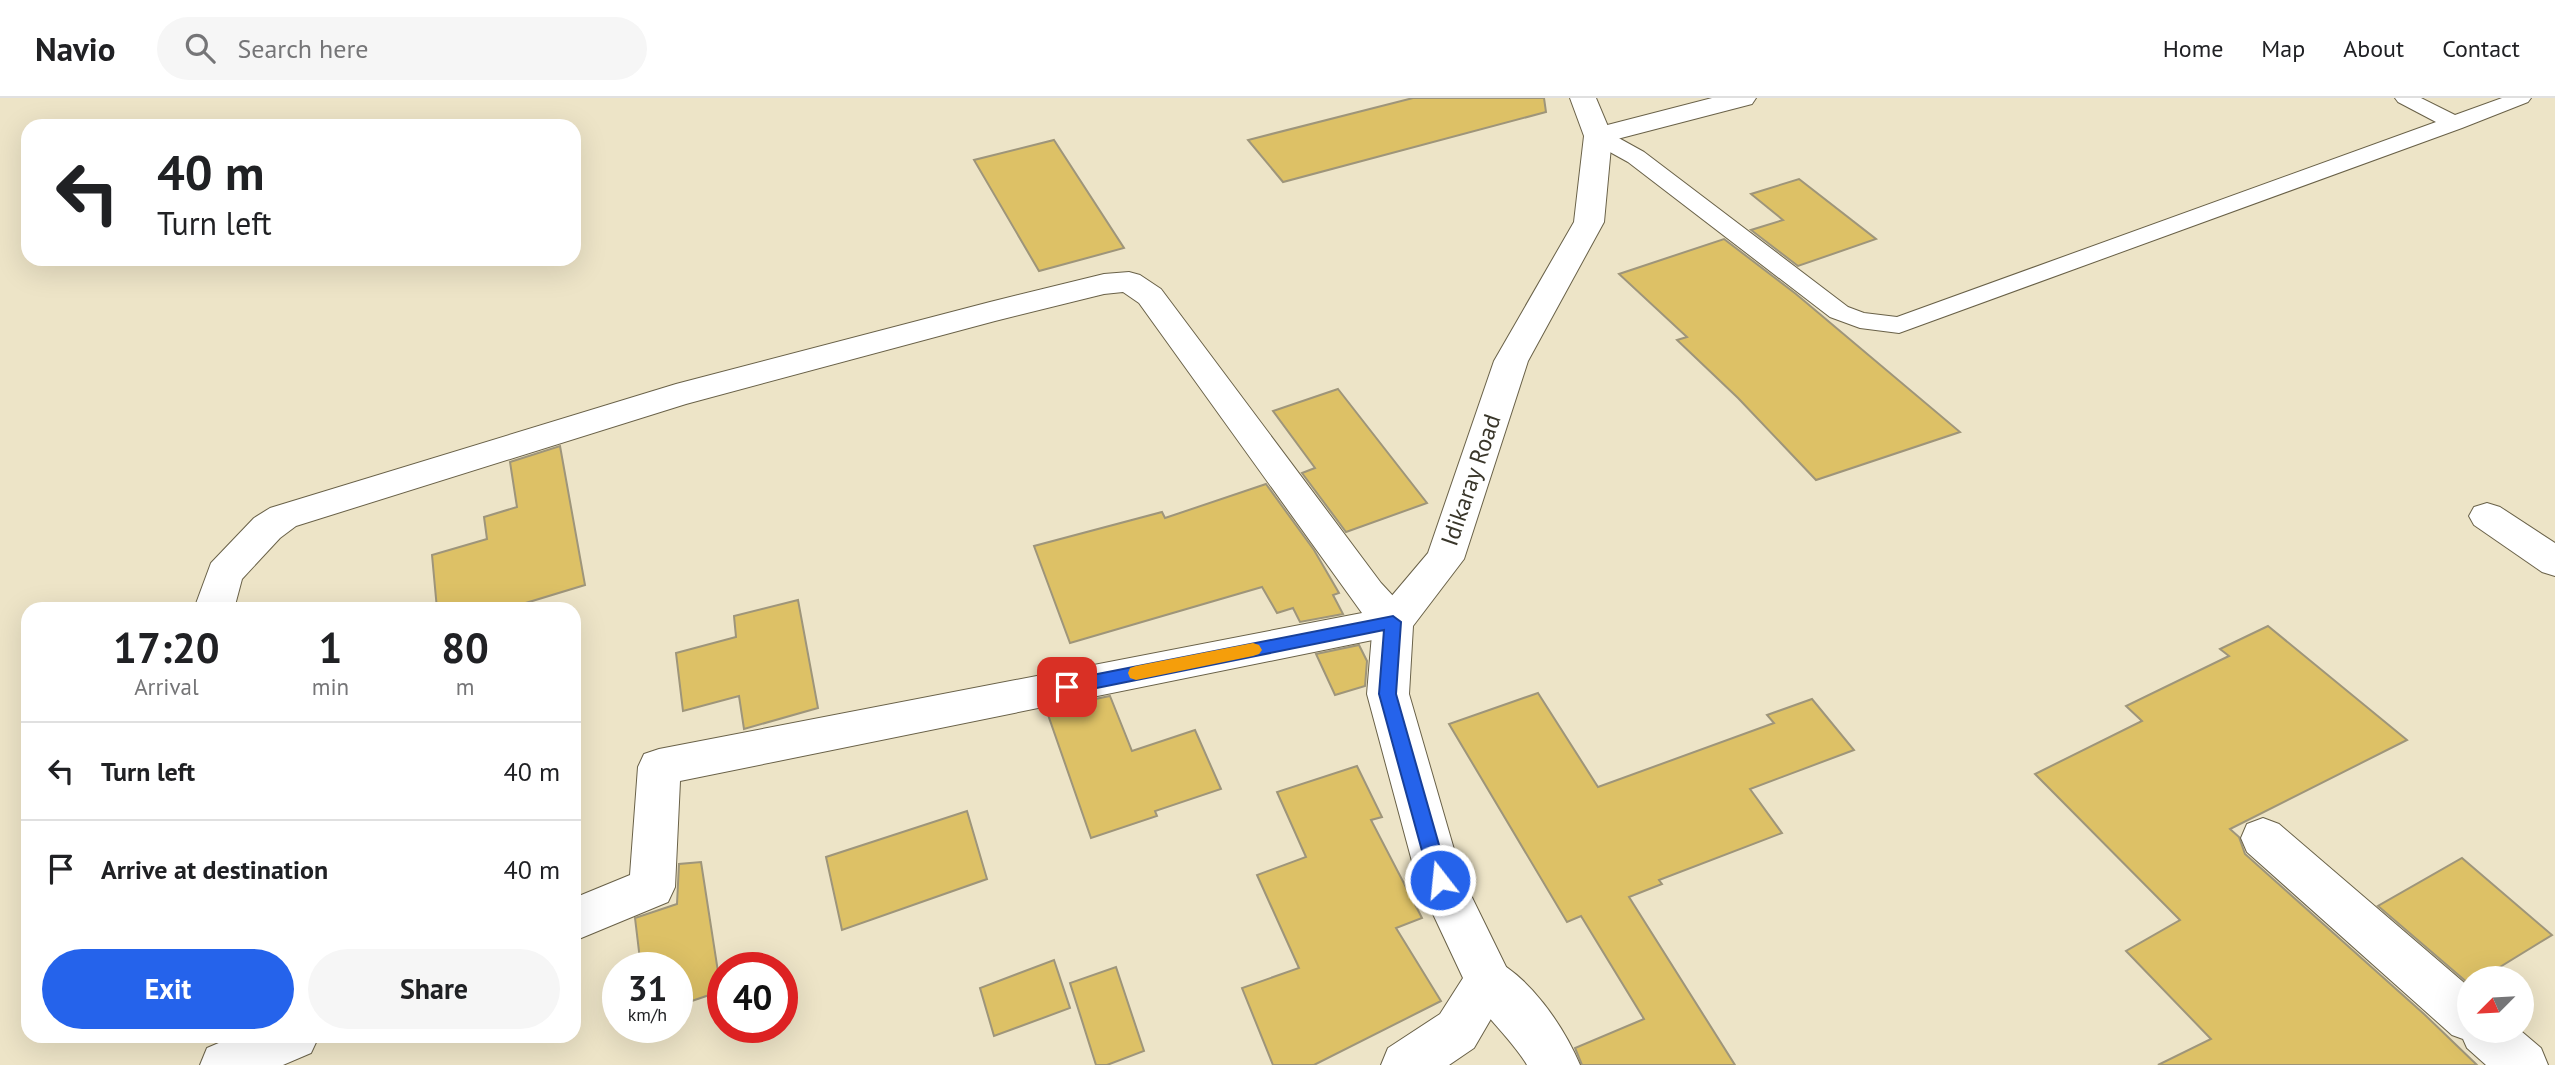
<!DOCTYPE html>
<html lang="en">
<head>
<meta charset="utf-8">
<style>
  body { margin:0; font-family:"PT Sans",sans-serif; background:#f6f6f6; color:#202124; height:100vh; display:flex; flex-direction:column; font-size:26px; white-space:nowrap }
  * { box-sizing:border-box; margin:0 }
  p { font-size:23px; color:#757577 }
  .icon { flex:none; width:38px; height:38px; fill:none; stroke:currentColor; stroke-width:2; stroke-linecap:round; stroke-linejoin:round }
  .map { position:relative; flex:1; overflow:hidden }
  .sheet { position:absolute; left:21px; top:504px; width:560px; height:441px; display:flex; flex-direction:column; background:#fff; border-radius:21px; box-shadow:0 7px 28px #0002 }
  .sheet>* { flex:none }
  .guide { position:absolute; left:21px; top:21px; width:560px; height:147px; border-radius:21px; box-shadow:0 7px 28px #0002; background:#fff; color:#202124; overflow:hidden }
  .needle { width:46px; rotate:246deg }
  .tools { position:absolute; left:2457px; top:868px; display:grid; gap:14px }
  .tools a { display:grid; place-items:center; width:77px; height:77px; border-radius:50%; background:#fff; box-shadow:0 7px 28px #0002; font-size:35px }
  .speed { position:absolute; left:602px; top:854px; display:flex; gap:14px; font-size:35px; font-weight:700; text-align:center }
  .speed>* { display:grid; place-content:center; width:91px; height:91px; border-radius:50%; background:#fff; box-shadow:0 7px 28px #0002; line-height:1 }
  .speed small { font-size:18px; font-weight:400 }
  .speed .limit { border:10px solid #d22; background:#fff; color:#111 }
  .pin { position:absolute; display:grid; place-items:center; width:60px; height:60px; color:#fff; margin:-30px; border-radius:14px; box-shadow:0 4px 10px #0006 }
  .me { position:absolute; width:77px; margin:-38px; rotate:344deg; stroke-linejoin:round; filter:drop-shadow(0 0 5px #0008) }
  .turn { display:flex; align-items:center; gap:24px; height:147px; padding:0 21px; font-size:32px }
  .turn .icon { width:91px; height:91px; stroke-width:2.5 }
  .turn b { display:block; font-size:49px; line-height:60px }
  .eta { display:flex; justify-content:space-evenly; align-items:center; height:119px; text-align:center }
  .eta b { font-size:42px; font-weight:600; line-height:49px }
  .primary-button { display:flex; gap:14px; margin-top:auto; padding:14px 21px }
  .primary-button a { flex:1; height:80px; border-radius:42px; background:#2563eb; color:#fff; font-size:28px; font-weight:600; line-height:80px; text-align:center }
  .primary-button a+a { background:#f6f6f6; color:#202124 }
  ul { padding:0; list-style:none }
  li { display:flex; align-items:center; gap:21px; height:98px; padding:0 21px; border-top:2px solid #e0e0e0 }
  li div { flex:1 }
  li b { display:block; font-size:26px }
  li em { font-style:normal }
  header { display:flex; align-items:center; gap:42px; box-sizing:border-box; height:98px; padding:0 35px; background:#fff; border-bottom:2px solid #e0e0e0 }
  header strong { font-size:33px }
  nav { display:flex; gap:38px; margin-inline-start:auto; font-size:24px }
  .search { width:490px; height:63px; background:#f6f6f6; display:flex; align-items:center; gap:18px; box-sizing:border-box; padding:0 24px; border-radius:38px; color:#757577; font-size:26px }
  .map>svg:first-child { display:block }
  .building { fill:#ddc166; stroke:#9e957a; stroke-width:2 }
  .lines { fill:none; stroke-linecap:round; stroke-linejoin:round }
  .lane-casing { stroke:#696148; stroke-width:2 }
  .street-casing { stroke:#696148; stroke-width:2 }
  .secondary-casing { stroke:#696148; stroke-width:2 }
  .lane { fill:#fff; fill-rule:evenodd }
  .street { fill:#fff; fill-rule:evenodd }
  .secondary { fill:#fff; fill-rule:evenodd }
  .route { fill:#2563eb; stroke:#184099; stroke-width:2 }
  .slow { fill:#f59e0b }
  .labels { text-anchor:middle; stroke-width:6; stroke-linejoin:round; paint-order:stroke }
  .street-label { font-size:24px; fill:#39362a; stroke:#fff }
</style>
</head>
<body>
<header>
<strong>Navio</strong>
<div class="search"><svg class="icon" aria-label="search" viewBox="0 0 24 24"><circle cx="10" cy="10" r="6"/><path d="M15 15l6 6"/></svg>Search here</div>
<nav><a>Home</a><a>Map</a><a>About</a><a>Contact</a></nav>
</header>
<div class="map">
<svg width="2555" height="967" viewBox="0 0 2555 967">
  <rect width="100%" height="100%" fill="#ede4c7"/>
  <!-- building -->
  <g class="building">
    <path d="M1413 0H1544L1546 14 1283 84 1248 42Z"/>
    <path d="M1054 42 1124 150 1039 173 974 62Z"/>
    <path d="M1799 81 1876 141 1798 168 1751 132 1783 122 1751 96Z"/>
    <path d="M1724 141 1796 196 1960 334 1816 382 1738 300 1677 242 1687 239 1619 176Z"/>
    <path d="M1338 291 1427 405 1346 434 1302 375 1315 370 1273 313Z"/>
    <path d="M560 348 585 487 506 511H437L432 457 487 441 484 419 517 409 510 364Z"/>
    <path d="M1266 386 1314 452 1339 495 1333 497 1343 516 1300 524 1293 510 1277 515 1262 489 1070 545 1034 448 1162 414 1165 420Z"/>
    <path d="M798 502 818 610 744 631 739 598 683 613 676 555 736 539 734 518Z"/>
    <path d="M2268 528 2407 642 2230 731 2239 739 2245 756 2424 916 2477 967H2158L2211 941 2126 853 2180 822 2035 676 2142 623 2126 608 2229 558 2220 551Z"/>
    <path d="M1359 547 1367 563 1365 588 1335 597 1316 556Z"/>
    <path d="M1538 595 1598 689 1774 625 1767 617 1812 601 1854 652 1750 691 1782 735 1659 782 1662 786 1629 799 1735 967H1582L1575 950 1644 921 1581 818 1567 824 1449 626Z"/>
    <path d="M1110 598 1132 653 1195 632 1221 691 1155 713 1157 718 1091 740 1046 611Z"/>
    <path d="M1357 668 1382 719 1371 722 1422 820 1396 830 1441 903 1314 967H1273L1242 890 1299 870 1257 777 1306 759 1277 694Z"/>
    <path d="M967 713 987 781 842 832 826 759Z"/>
    <path d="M2462 760 2552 837 2482 880H2469V886L2378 808Z"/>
    <path d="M701 764 721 893 677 908V870H641L635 820 677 806 679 766Z"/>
    <path d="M1054 862 1070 910 994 938 980 890Z"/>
    <path d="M1116 869 1144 953 1107 967H1096L1070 885Z"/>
  </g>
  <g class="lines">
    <!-- lane casing -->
    <g class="lane-casing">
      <path id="lane" d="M2395 0H2421L2455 17 2502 0H2531L2528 4 2462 30 1899 235 1860 230 1830 219 1628 64 1590 43 1587 38 1590 33H1606L1644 54 1848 209 1864 215 1897 219 2436 24 2398 4Z"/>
    </g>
    <!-- street casing -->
    <g class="street-casing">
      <g id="street">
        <path d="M1712 0H1756L1752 6 1598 46 1588 44 1584 38 1588 32Z"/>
        <path d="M1129 174 1140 177 1161 191 1381 485 1407 513 1413 524 1407 535 680 683 675 789 668 804 574 843V800L630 777 638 669 644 656 659 651 1362 515 1139 205 1123 194 1104 196 995 223 686 306 296 428 280 440 242 481 234 511H194L211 465 254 420 270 410 676 286 990 204 1104 176Z"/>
        <path d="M2487 405 2500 409 2555 445V478L2542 474 2474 427 2469 418 2474 409Z"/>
        <path d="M2263 720 2279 726 2469 889V933H2521L2541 950 2548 967H2486L2467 950 2463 941 2452 937 2247 754 2241 740 2247 726Z"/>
        <path d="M1489 860C1528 875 1564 929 1580 967H1527C1509 937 1479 915 1465 883L1472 867Z"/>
        <path d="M235 938H319L311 955 283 967H200L207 950Z"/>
      </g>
    </g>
    <!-- secondary casing -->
    <g class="secondary-casing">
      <path id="secondary" d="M1570 0H1596L1612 38 1604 124 1528 263 1464 461 1413 528 1409 596 1462 779 1513 883 1474 950 1449 967H1381L1388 950 1440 916 1463 880 1417 782 1367 596 1373 524 1379 513 1428 455 1494 263 1574 124 1584 38Z"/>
    </g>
    <!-- lane -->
    <use href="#lane" class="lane"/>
    <!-- street -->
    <use href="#street" class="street"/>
    <!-- secondary -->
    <use href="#secondary" class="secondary"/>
  </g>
  <!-- route -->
  <path class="route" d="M1393 518 1401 524 1396 596 1449 782 1446 788 1440 790 1433 788 1430 782 1379 596 1384 532 1067 596 1061 594 1058 589 1061 584 1067 582Z"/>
  <!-- slow -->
  <path class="slow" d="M1253 545 1259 547 1262 552 1259 556 1253 558 1136 582 1130 580 1128 575 1130 570 1136 568Z"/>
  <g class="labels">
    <!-- street labels -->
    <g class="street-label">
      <text transform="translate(1471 382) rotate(-71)" y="8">Idikaray Road</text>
    </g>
  </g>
</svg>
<div class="tools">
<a><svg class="needle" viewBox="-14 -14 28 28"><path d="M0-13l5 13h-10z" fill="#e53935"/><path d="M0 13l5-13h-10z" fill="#757577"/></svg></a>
</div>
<div class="speed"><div>31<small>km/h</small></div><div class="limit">40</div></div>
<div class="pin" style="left:1067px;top:589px;background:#d93025"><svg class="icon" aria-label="arrive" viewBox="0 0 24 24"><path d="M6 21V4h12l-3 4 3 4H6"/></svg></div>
<svg class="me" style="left:1440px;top:782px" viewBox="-20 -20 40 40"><circle r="17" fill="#2563eb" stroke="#fff" stroke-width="3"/><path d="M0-11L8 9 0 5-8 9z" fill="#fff"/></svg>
<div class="guide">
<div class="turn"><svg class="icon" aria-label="left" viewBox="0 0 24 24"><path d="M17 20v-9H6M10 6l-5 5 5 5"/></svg><div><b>40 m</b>Turn left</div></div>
</div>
<section class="sheet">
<div class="eta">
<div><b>17:20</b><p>Arrival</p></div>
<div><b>1</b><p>min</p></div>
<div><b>80</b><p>m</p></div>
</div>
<ul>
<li><svg class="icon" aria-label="left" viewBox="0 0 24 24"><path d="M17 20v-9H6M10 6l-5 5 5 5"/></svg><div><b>Turn left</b></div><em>40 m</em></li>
<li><svg class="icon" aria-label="arrive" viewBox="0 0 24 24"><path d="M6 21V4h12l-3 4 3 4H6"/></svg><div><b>Arrive at destination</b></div><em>40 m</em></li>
</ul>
<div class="primary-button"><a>Exit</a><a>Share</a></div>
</section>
</div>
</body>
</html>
